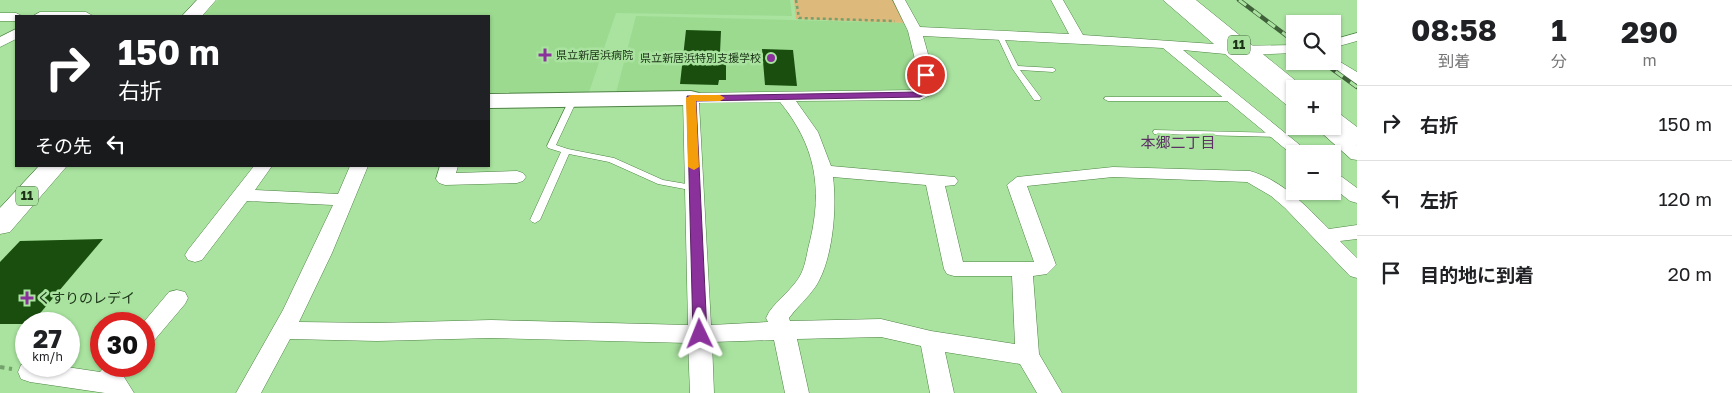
<!DOCTYPE html>
<html lang="ja">
<head>
<meta charset="utf-8">
<style>
  body { margin:0; font-family:"Golos Text","Noto Sans JP",sans-serif; background:#f6f6f6; color:#202124; height:100vh; display:flex; flex-direction:column; font-size:19px; white-space:nowrap }
  * { box-sizing:border-box; margin:0 }
  p { font-size:16px; color:#757577 }
  .icon { flex:none; width:28px; height:28px; fill:none; stroke:currentColor; stroke-width:2; stroke-linecap:round; stroke-linejoin:round }
  .map { position:relative; flex:1; overflow:hidden }
  .side { display:flex; flex-direction:column; background:#fff; width:375px }
  .side>* { flex:none }
  .top-card { position:absolute; left:15px; top:15px; width:475px; height:152px; border-radius:0px; box-shadow:0 1px 4px #0004; background:#202124; color:#fff; overflow:hidden }
  .tools { position:absolute; left:1286px; top:15px; display:grid; gap:10px }
  .tools a { display:grid; place-items:center; width:55px; height:55px; border-radius:0px; background:#fff; box-shadow:0 1px 4px #0004; font-size:25px }
  .speed { position:absolute; left:15px; top:312px; display:flex; gap:10px; font-size:25px; font-weight:700; text-align:center }
  .speed>* { display:grid; place-content:center; width:65px; height:65px; border-radius:50%; background:#fff; box-shadow:0 1px 4px #0004; line-height:1 }
  .speed small { font-size:12px; font-weight:400 }
  .speed .limit { border:8px solid #d22; background:#fff; color:#111 }
  .pin { position:absolute; display:grid; place-items:center; width:42px; height:42px; color:#fff; margin:-21px; border:2px solid #fff; border-radius:50%; box-shadow:0 1px 5px #0007 }
  .me { position:absolute; width:55px; margin:-28px; rotate:358deg; stroke-linejoin:round; filter:drop-shadow(0 0 4px #0008) }
  .turn { display:flex; align-items:center; gap:18px; height:105px; padding:0 20px; font-size:22px }
  .turn .icon { width:65px; height:65px; stroke-width:2.5 }
  .turn b { display:block; font-size:35px; line-height:42px }
  .then { display:flex; align-items:center; height:48px; padding:0 20px; background:#0003; gap:10px; font-size:19px }
  .eta { display:flex; justify-content:space-evenly; align-items:center; height:85px; text-align:center }
  .eta b { font-size:30px; font-weight:700; line-height:35px }
  ul { padding:0; list-style:none }
  li { display:flex; align-items:center; gap:15px; height:75px; padding:0 20px; border-top:1px solid #e0e0e0 }
  li div { flex:1 }
  li b { display:block; font-size:19px }
  li em { font-style:normal }
  main { display:flex; flex:1; min-height:0 }
  .map>svg:first-child { display:block }
  .built { fill:#9cda90 }
  .green { fill:#ddb97c }
  .building { fill:#194e0e }
  .lines { fill:none; stroke-linecap:round; stroke-linejoin:round }
  .lane-casing { stroke:#4d8243; stroke-width:1 }
  .street-casing { stroke:#4d8243; stroke-width:1 }
  .secondary-casing { stroke:#4d8243; stroke-width:2 }
  .highway-casing { stroke:#4d8243; stroke-width:1 }
  .path-far1 { stroke:#74a16c; stroke-width:2.5; stroke-dasharray:3 3; stroke-linecap:butt }
  .path { stroke:#74a16c; stroke-width:4; stroke-dasharray:4.5 4.5; stroke-linecap:butt }
  .lane { fill:#fff; fill-rule:evenodd }
  .street { fill:#fff; fill-rule:evenodd }
  .secondary { fill:#fff; fill-rule:evenodd }
  .highway { fill:#fff; fill-rule:evenodd }
  .rail-casing { stroke:#40603a; stroke-width:4.5 }
  .rail { stroke:#a9e39f; stroke-width:3; stroke-dasharray:9; stroke-linecap:butt }
  .route { fill:#8b319c; stroke:#5a2065 }
  .slow { fill:#f59e0b }
  .poi-dot { fill:#8b319c; stroke:#a9e39f; stroke-width:2 }
  .labels { text-anchor:middle; stroke-width:5; stroke-linejoin:round; paint-order:stroke }
  .far-poi-label { font-size:11px; fill:#1b3217; stroke:#a9e39f; text-anchor:start }
  .shield { fill:#a9e39f; stroke:#466740; stroke-width:1 }
  .shield-label { font-size:12px; font-weight:bold; fill:#1b3217 }
  .poi-label { font-size:14px; fill:#1b3217; stroke:#a9e39f; text-anchor:start }
  .neighbourhood-label { font-size:15px; fill:#5d3166; stroke:#a9e39f }
</style>
</head>
<body>
<main>
<div class="map">
<svg width="1357" height="393" viewBox="0 0 1357 393">
  <rect width="100%" height="100%" fill="#a9e39f"/>
  <!-- built -->
  <g class="built">
    <path d="M218 0H790L792 16 616 13 588 95 489 96V16H203Z"/>
    <path d="M636 16 907 23 924 86 913 92 616 93Z"/>
  </g>
  <!-- green -->
  <path class="green" d="M794 0H895L907 23 796 19Z"/>
  <!-- building -->
  <g class="building">
    <path d="M686 30 721 31 720 53H726V80H719L718 85 680 84Z"/>
    <path d="M762 49 793 50 797 86 765 85Z"/>
    <path d="M103 239 31 324H0V262L20 241Z"/>
  </g>
  <g class="lines">
    <!-- lane casing -->
    <g class="lane-casing">
      <g id="lane">
        <path d="M1000 34 1003 36 1018 66 1053 68 1056 70 1053 72 1020 70 1041 98 1040 100H1034L1012 68 997 36Z"/>
        <path d="M1105 97H1233L1237 99 1233 101H1108L1104 99Z"/>
        <path d="M570 98H573L577 100 556 145 568 149 614 158 663 180 698 186 699 188 698 190 695 191 658 184 609 162 569 154 540 220 535 223 532 222 530 220 561 152 548 148 547 146Z"/>
        <path d="M1154 130 1278 133 1282 135 1278 137 1157 134H1154L1153 132Z"/>
      </g>
    </g>
    <!-- street casing -->
    <g class="street-casing">
      <g id="street">
        <path d="M893 0H905L920 27 1069 34 1051 0H1063L1083 35 1214 44 1163 0H1177L1233 46 1295 45V53L1244 55 1295 96V109L1289 107 1225 54 1183 50 1311 154H1295V157L1163 48 923 36 938 90 935 93 920 100 796 101 818 132 831 166 955 177 958 181 955 185 945 186 963 262H1034L1007 185 1017 177 1113 167 1250 171C1282 180 1306 206 1329 229L1357 225V239L1340 241 1357 258V278L1350 276 1285 208 1271 196 1247 182 1113 177 1027 186 1056 265 1047 274 1033 276 1039 354 1062 393H1037L1020 364 945 352 954 393H930L921 346 881 337 797 339 809 393H785L774 340 712 342 714 393H690L688 343 491 338 377 341 290 339 261 393H236L283 310 333 205 247 201 202 260 195 262 188 260 185 255 188 250 254 166H272L255 190 338 194 350 166H368L332 253 299 322 377 323 491 320 688 325 683 98 691 93 917 90 922 88 908 31ZM780 102C815 145 823 187 810 241 807 251 806 264 801 274 794 288 778 299 769 312L766 318 768 322 711 325 699 103ZM833 177 926 185 944 269 947 274 954 276H1012L1015 344 931 331 881 319 790 321 789 318C797 307 808 298 816 286 833 259 837 208 833 177Z"/>
        <path d="M40 12H86L93 16H33Z"/>
        <path d="M0 13H16L22 16H16V21H0Z"/>
        <path d="M16 29V39L0 47V37Z"/>
        <path d="M1357 33V41L1332 48V40Z"/>
        <path d="M1332 57 1357 72V84L1352 82 1327 64 1325 61H1332Z"/>
        <path d="M1314 126H1332L1357 146V160L1351 159Z"/>
        <path d="M440 166H458L456 173 517 171 523 173 526 177 523 181 517 183 445 185 439 183 436 179Z"/>
        <path d="M1332 173 1338 174 1357 188V203L1350 201 1332 187Z"/>
        <path d="M177 290 185 292 188 298 185 304 152 343 144 346V324H142L169 292Z"/>
        <path d="M26 363V366H60L100 372 105 366H131L124 377 134 393H105L30 382 21 379 18 372 21 365Z"/>
      </g>
    </g>
    <!-- secondary casing -->
    <g class="secondary-casing">
      <path id="secondary" d="M691 91 699 93 702 98 699 103 691 105 489 108V94Z"/>
    </g>
    <!-- highway casing -->
    <g class="highway-casing">
      <g id="highway">
        <path d="M197 0H216L202 16H182Z"/>
        <path d="M1175 0H1196L1306 89H1295V96L1287 94Z"/>
        <path d="M1332 112 1340 114 1357 127V146L1348 144 1326 126H1332Z"/>
        <path d="M39 166H67L10 232 0 234V208Z"/>
      </g>
    </g>
    <!-- path-far1 -->
    <path class="path-far1" d="M796 0 799 18 895 21"/>
    <!-- path -->
    <path class="path" d="M0 367 12 369"/>
    <!-- lane -->
    <use href="#lane" class="lane"/>
    <!-- street -->
    <use href="#street" class="street"/>
    <!-- secondary -->
    <use href="#secondary" class="secondary"/>
    <!-- highway -->
    <use href="#highway" class="highway"/>
    <!-- rail casing -->
    <g class="rail-casing">
      <g id="rail">
        <path d="M1239 0 1295 42"/>
        <path d="M1321 61 1357 87"/>
      </g>
    </g>
    <!-- rail -->
    <use href="#rail" class="rail"/>
  </g>
  <!-- route -->
  <path class="route" d="M923 73 931 75 935 90 920 97 696 101 707 334 705 337H695L693 334 687 96 919 92 925 89Z"/>
  <!-- slow -->
  <path class="slow" d="M691 95H720L725 98 720 101H696L699 167 694 170 688 167 686 98Z"/>
  <!-- markers -->
  <g class="poi-dot">
    <path d="M542.5 47.5h5v5h5v5h-5v5h-5v-5h-5v-5h5z"/>
    <circle cx="771" cy="58" r="5"/>
    <path d="M24.5 290.5h5v5h5v5h-5v5h-5v-5h-5v-5h5z"/>
  </g>
  <g class="labels">
    <!-- far-poi labels -->
    <g class="far-poi-label">
      <text x="556" y="59">県立新居浜病院</text>
      <text x="761" y="62" text-anchor="end">県立新居浜特別支援学校</text>
    </g>
    <!-- shield labels -->
    <g class="shield">
      <rect x="1228" y="35.5" width="22" height="19" rx="4"/>
      <rect x="16" y="186.5" width="22" height="19" rx="4"/>
    </g>
    <g class="shield-label">
      <text x="1239" y="49">11</text>
      <text x="27" y="200">11</text>
    </g>
    <!-- poi labels -->
    <g class="poi-label">
      <text x="37" y="303">くすりのレデイ</text>
    </g>
    <!-- neighbourhood labels -->
    <g class="neighbourhood-label">
      <text x="1178" y="148">本郷二丁目</text>
    </g>
  </g>
</svg>
<div class="tools">
<a><svg class="icon" aria-label="search" viewBox="0 0 24 24"><circle cx="10" cy="10" r="6"/><path d="M15 15l6 6"/></svg></a>
<a>+</a>
<a>−</a>
</div>
<div class="speed"><div>27<small>km/h</small></div><div class="limit">30</div></div>
<div class="pin" style="left:926px;top:75px;background:#d93025"><svg class="icon" aria-label="arrive" viewBox="0 0 24 24"><path d="M6 21V4h12l-3 4 3 4H6"/></svg></div>
<svg class="me" style="left:700px;top:334px" viewBox="-20 -20 40 40"><path d="M0-17L14 15 0 8-14 15z" fill="#8b319c" stroke="#fff" stroke-width="4"/></svg>
<div class="top-card">
<div class="turn"><svg class="icon" aria-label="right" viewBox="0 0 24 24"><path d="M7 20v-9h11M14 6l5 5-5 5"/></svg><div><b>150 m</b>右折</div></div>
<div class="then">その先<svg class="icon" aria-label="left" viewBox="0 0 24 24"><path d="M17 20v-9H6M10 6l-5 5 5 5"/></svg></div>
</div>
</div>
<section class="side">
<div class="eta">
<div><b>08:58</b><p>到着</p></div>
<div><b>1</b><p>分</p></div>
<div><b>290</b><p>m</p></div>
</div>
<ul>
<li><svg class="icon" aria-label="right" viewBox="0 0 24 24"><path d="M7 20v-9h11M14 6l5 5-5 5"/></svg><div><b>右折</b></div><em>150 m</em></li>
<li><svg class="icon" aria-label="left" viewBox="0 0 24 24"><path d="M17 20v-9H6M10 6l-5 5 5 5"/></svg><div><b>左折</b></div><em>120 m</em></li>
<li><svg class="icon" aria-label="arrive" viewBox="0 0 24 24"><path d="M6 21V4h12l-3 4 3 4H6"/></svg><div><b>目的地に到着</b></div><em>20 m</em></li>
</ul>
</section>
</main>
</body>
</html>
